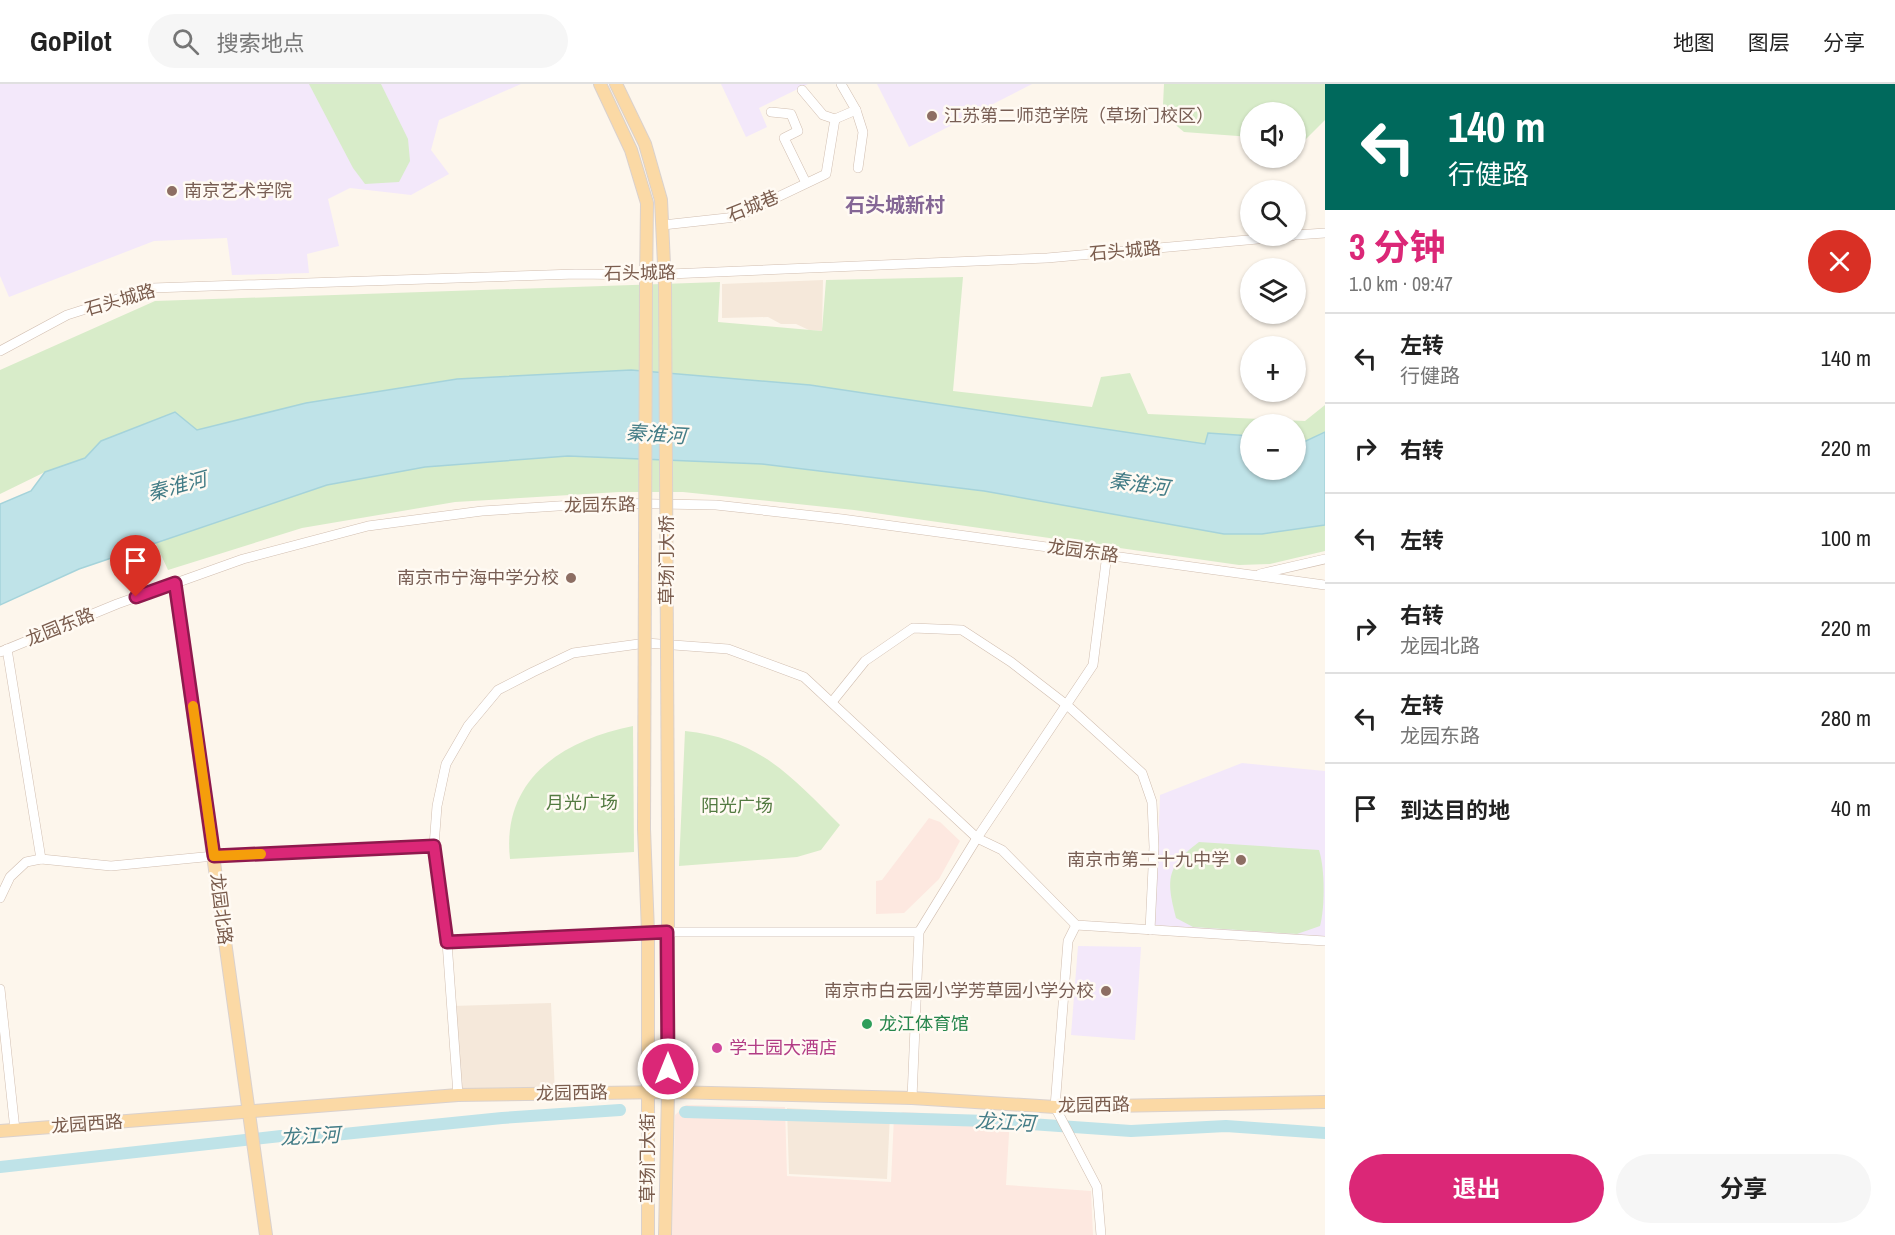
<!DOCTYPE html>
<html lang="zh">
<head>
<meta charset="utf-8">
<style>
  body { margin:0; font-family:"Archivo Narrow","Noto Sans SC",sans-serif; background:#f6f6f6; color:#222; height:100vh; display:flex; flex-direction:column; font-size:22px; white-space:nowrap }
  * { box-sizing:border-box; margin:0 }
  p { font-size:20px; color:#767676 }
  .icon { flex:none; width:33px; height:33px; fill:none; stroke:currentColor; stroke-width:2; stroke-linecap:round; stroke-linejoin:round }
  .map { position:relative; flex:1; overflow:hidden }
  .side { display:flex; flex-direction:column; background:#fff; width:570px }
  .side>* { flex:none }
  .hud { background:#00695c; color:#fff; overflow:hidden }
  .fabs { position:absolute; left:1240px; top:18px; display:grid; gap:12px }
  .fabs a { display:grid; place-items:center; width:66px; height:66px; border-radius:50%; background:#fff; box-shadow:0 2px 4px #0004; font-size:30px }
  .pin { position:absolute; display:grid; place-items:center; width:51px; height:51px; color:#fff; margin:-62px -26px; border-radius:50% 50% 50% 0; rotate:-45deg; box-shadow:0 0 6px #0007 }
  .pin .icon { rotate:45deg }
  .me { position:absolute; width:66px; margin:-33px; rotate:0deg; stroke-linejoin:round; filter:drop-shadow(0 0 4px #0008) }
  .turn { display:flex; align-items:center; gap:21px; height:126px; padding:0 24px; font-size:27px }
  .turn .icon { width:78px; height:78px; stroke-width:2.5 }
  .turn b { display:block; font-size:42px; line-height:51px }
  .round { display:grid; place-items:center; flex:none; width:63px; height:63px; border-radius:32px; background:#f6f6f6 }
  .summary { display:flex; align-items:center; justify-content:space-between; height:102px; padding:0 24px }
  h1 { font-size:36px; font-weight:700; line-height:45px; color:#db2777 }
  .cta { display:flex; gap:12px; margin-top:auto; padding:12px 24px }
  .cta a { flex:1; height:69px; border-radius:36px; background:#db2777; color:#fff; font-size:24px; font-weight:700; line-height:69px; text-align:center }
  .cta a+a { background:#f6f6f6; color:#222 }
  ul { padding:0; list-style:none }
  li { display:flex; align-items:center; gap:18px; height:90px; padding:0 24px; border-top:2px solid #e0e0e0 }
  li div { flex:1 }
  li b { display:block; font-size:22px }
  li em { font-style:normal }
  header { display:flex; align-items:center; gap:36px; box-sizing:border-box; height:84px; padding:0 30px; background:#fff; border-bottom:2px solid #e0e0e0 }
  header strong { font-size:28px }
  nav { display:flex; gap:33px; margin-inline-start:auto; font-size:21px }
  .search { width:420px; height:54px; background:#f6f6f6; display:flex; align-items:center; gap:15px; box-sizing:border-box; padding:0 21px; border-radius:33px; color:#767676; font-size:22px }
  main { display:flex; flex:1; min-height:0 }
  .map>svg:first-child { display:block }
  .residential { fill:#f5e8da }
  .commercial { fill:#fde8e0 }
  .education { fill:#f3e8fa }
  .green { fill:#d8ecc9; fill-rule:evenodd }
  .water { fill:#bfe3e8; stroke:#a5d3da; stroke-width:1.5 }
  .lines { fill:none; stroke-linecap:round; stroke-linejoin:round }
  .river { stroke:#bfe3e8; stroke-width:12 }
  .minor-casing { stroke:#d1beb0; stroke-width:10 }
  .major-casing { stroke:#dad1cd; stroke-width:14 }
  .minor { stroke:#fff; stroke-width:9 }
  .major { stroke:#fbd9a5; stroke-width:12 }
  .major-bridge-casing { stroke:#dad1cd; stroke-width:14; stroke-linecap:butt }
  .major-bridge { stroke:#fbd9a5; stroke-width:12 }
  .route-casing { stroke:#8e194d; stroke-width:15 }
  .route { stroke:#db2777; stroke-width:10 }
  .slow { stroke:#f59e0b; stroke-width:10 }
  .education-dot { fill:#8d6e63; stroke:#fffaf3; stroke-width:2 }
  .leisure-dot { fill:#2e9e5b; stroke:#fffaf3; stroke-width:2 }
  .hotel-dot { fill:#d1479c; stroke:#fffaf3; stroke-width:2 }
  .labels { text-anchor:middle; stroke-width:5; stroke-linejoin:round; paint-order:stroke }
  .education-label { font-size:18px; fill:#785e54; stroke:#fffaf3; text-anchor:end }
  .street-label { font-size:18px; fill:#7a5c4d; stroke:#fffaf3 }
  .park-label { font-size:18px; fill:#537a41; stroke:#fffaf3 }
  .leisure-label { font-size:18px; fill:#27864d; stroke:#fffaf3; text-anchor:start }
  .hotel-label { font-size:18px; fill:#b23c85; stroke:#fffaf3; text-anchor:start }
  .neighbourhood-label { font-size:20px; font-weight:bold; fill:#846695; stroke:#fffaf3 }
  .water-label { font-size:20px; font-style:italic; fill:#437c86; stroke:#fffaf3 }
</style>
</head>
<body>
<header>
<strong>GoPilot</strong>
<div class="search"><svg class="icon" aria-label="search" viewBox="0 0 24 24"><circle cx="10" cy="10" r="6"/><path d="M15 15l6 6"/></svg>搜索地点</div>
<nav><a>地图</a><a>图层</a><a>分享</a></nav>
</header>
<main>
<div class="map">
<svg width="1325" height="1151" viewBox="0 0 1325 1151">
  <rect width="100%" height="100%" fill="#fdf6ec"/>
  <!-- residential -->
  <g class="residential">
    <path d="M823 196 822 247 809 246 796 240H781L768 233 722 234V200Z"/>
    <path d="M551 919 555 1009 458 1011 452 922Z"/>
    <path d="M787 1024 890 1030 887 1095 789 1090Z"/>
  </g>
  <!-- commercial -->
  <g class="commercial">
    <path d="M929 734 940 738 960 757 939 795 904 829 876 830V797L882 796Z"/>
    <path d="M686 1021 785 1023 787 1092 891 1098 894 1032 903 1028 1010 1033 1006 1101 1091 1107 1093 1151H672L675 1031Z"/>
  </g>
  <!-- education -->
  <g class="education">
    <path d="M0 0H521L439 36 431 66 449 90 411 111 350 104 328 115 339 162 307 170 309 189 232 191 227 154 154 157 9 213 0 192Z"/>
    <path d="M721 0H808L759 24 767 43 746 53Z"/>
    <path d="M877 0H1032L909 63Z"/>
    <path d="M1242 679 1325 687V857L1155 841 1160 711Z"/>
    <path d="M1078 862 1141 863 1135 956 1071 951Z"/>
  </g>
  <!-- green -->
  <g class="green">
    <path d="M309 0H381L408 55 410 77 399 98 365 100 353 84Z"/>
    <path d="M1164 0H1325V36L1305 56 1296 55V28H1251V53L1184 48 1171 37 1163 21Z"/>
    <path d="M963 193 953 307 1092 323 1101 293 1130 289 1148 330 1305 337 1325 321V467L1270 480 1239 481 854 426 683 408H619L455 418 302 444 168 486 156 460 196 346 101 357 85 374 45 388 0 410V286L155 217 720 198 718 238 822 247 826 196ZM1251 340H1296V386H1251Z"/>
    <path d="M633 642 634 768 510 775C501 695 563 656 633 642Z"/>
    <path d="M685 647C759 655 790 691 840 741L821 766 797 773 679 782Z"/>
    <path d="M1199 758 1319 766C1325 785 1325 823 1320 842L1297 850 1193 843 1176 834C1166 795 1166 783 1199 758Z"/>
  </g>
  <!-- water -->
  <path class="water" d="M631 286 810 301 1205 360 1208 349 1251 352V386H1296V356L1306 357 1325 348V441L1262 450H1224L984 407 762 380 568 372 425 383 327 401 79 485 0 521V420L31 407 45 388 85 374 101 357 175 328 197 346 306 319 457 295Z"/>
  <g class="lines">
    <!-- river -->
    <g class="river">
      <path d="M685 1028 988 1037 1131 1047 1226 1042 1325 1049"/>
      <path d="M0 1083 281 1052 304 1054 502 1034 620 1026"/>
    </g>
    <!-- minor casing -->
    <g class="minor-casing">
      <g id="minor">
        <path d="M856 26 863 48 858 84"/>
        <path d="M771 28 791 30 798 47 784 54 806 99"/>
        <path d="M835 35 856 26 841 0"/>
        <path d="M663 141 736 133 826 90 835 35 823 31 802 6"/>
        <path d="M1296 151 1325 149"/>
        <path d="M0 267 67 231 152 204 576 190 646 191 1047 174 1292 152"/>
        <path d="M1260 490 1325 475"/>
        <path d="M7 565 41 775"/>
        <path d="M0 568 117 520 243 475 368 442 482 427 604 419 716 421 842 435 1325 501"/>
        <path d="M832 618 865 577 913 544 962 546 1011 578 1068 622 1142 689 1152 718 1154 763 1150 846"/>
        <path d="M0 814 10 793 26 778 41 775 111 782 214 772 434 762"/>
        <path d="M1076 841 1068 857 1055 1023 1097 1103 1101 1151"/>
        <path d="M447 858 648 848H919"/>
        <path d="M0 905 15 1046"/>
        <path d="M458 1011 447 858 434 762 437 722 446 680 468 642 498 606 533 588 573 569 646 559 728 565 804 593 977 754 1002 766 1076 841 1325 857"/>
        <path d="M912 1014 919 848 977 754 1093 581 1107 470"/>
      </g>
    </g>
    <!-- major casing -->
    <g class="major-casing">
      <g id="major">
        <path d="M600 0 631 66 647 119 646 202"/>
        <path d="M616 0 645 60 661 116 665 202"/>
        <path d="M175 499 266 1151"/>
        <path d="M644 745 648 848V1151"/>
        <path d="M0 1047 458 1011 668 1008 912 1014 1055 1023 1325 1018"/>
        <path d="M665 1151 668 1008V750"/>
      </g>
    </g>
    <!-- minor -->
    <use href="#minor" class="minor"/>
    <!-- major -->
    <use href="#major" class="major"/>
    <!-- major-bridge casing -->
    <g class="major-bridge-casing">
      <g id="major-bridge">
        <path d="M665 202 668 750"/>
        <path d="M644 745 646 202"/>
      </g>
    </g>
    <!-- major-bridge -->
    <use href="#major-bridge" class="major-bridge"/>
  </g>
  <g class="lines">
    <!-- route casing -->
    <g class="route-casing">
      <path id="route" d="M136 513 175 499 214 772 434 762 447 858 667 848 668 985"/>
    </g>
    <!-- route -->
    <use href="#route" class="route"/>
    <!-- slow -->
    <path class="slow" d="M193 622 214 772 261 770"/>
  </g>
  <!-- markers -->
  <g class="education-dot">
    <circle cx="932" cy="32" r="6"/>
    <circle cx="172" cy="107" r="6"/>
    <circle cx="571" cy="494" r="6"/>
    <circle cx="1241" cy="776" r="6"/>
    <circle cx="1106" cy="907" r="6"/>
  </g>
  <circle class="leisure-dot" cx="867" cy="940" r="6"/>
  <circle class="hotel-dot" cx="717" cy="964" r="6"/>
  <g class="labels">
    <!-- education labels -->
    <g class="education-label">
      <text x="944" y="38" text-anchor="start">江苏第二师范学院（草场门校区）</text>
      <text x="184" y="113" text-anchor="start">南京艺术学院</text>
      <text x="559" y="500">南京市宁海中学分校</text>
      <text x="1229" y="782">南京市第二十九中学</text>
      <text x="1094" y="913">南京市白云园小学芳草园小学分校</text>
    </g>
    <!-- street labels -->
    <g class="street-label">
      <text transform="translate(753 122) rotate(-22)" y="6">石城巷</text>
      <text transform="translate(1125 167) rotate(-5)" y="6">石头城路</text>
      <text transform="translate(640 189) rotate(-1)" y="6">石头城路</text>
      <text transform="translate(120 216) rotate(-16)" y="6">石头城路</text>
      <text transform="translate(600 421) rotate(-1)" y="6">龙园东路</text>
      <text transform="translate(1083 467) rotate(8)" y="6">龙园东路</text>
      <text transform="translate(667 476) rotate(-90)" y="6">草场门大桥</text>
      <text transform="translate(60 543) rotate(-22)" y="6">龙园东路</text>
      <text transform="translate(221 825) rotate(83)" y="6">龙园北路</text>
      <text transform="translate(572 1009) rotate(-1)" y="6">龙园西路</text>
      <text transform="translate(1094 1021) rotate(-1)" y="6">龙园西路</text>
      <text transform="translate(87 1040) rotate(-4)" y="6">龙园西路</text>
      <text transform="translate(648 1074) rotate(-90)" y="6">草场门大街</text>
    </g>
    <!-- park labels -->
    <g class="park-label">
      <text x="582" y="725">月光广场</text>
      <text x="737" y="728">阳光广场</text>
    </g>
    <!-- leisure labels -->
    <g class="leisure-label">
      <text x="879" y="946">龙江体育馆</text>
    </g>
    <!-- hotel labels -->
    <g class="hotel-label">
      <text x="729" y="970">学士园大酒店</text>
    </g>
    <!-- neighbourhood labels -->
    <g class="neighbourhood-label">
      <text x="895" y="128">石头城新村</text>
    </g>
    <!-- water labels -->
    <g class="water-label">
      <text transform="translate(656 350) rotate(4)" y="7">秦淮河</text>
      <text transform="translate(1139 400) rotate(8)" y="7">秦淮河</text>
      <text transform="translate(177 402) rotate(-15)" y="7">秦淮河</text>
      <text transform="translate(1005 1038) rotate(3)" y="7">龙江河</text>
      <text transform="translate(310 1052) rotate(-3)" y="7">龙江河</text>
    </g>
  </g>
</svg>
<div class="fabs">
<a><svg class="icon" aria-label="sound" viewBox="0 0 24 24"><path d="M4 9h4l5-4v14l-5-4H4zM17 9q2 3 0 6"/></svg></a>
<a><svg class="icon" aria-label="search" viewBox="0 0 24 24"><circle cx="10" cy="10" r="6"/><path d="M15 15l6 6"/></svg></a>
<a><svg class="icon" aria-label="layers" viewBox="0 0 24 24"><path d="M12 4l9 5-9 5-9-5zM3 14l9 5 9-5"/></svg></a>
<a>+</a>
<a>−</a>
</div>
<div class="pin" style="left:136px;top:513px;background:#d93025"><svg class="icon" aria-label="arrive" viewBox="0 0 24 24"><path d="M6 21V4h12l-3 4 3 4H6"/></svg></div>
<svg class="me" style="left:668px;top:985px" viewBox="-20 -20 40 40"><circle r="17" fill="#db2777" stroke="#fff" stroke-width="3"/><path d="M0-11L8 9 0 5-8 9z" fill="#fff"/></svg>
</div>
<section class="side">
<div class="hud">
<div class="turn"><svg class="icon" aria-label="left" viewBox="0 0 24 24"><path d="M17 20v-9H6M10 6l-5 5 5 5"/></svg><div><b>140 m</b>行健路</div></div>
</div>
<div class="summary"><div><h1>3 分钟</h1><p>1.0 km · 09:47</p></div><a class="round" style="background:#d93025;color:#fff"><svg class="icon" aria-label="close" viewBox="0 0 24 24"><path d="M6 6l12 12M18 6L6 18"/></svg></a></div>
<ul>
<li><svg class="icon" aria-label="left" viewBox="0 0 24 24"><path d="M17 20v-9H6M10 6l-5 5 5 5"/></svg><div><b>左转</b><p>行健路</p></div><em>140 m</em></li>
<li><svg class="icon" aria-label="right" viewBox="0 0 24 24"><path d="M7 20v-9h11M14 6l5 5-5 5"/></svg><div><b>右转</b></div><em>220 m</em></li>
<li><svg class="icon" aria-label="left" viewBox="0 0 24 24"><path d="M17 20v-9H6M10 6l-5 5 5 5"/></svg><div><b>左转</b></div><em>100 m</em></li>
<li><svg class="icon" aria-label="right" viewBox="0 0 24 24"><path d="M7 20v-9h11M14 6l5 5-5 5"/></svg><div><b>右转</b><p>龙园北路</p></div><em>220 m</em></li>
<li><svg class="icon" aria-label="left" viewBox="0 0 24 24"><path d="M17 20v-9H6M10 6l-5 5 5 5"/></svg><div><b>左转</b><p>龙园东路</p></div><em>280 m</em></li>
<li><svg class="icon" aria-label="arrive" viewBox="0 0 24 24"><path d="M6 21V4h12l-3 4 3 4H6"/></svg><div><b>到达目的地</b></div><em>40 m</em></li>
</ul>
<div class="cta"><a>退出</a><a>分享</a></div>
</section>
</main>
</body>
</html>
